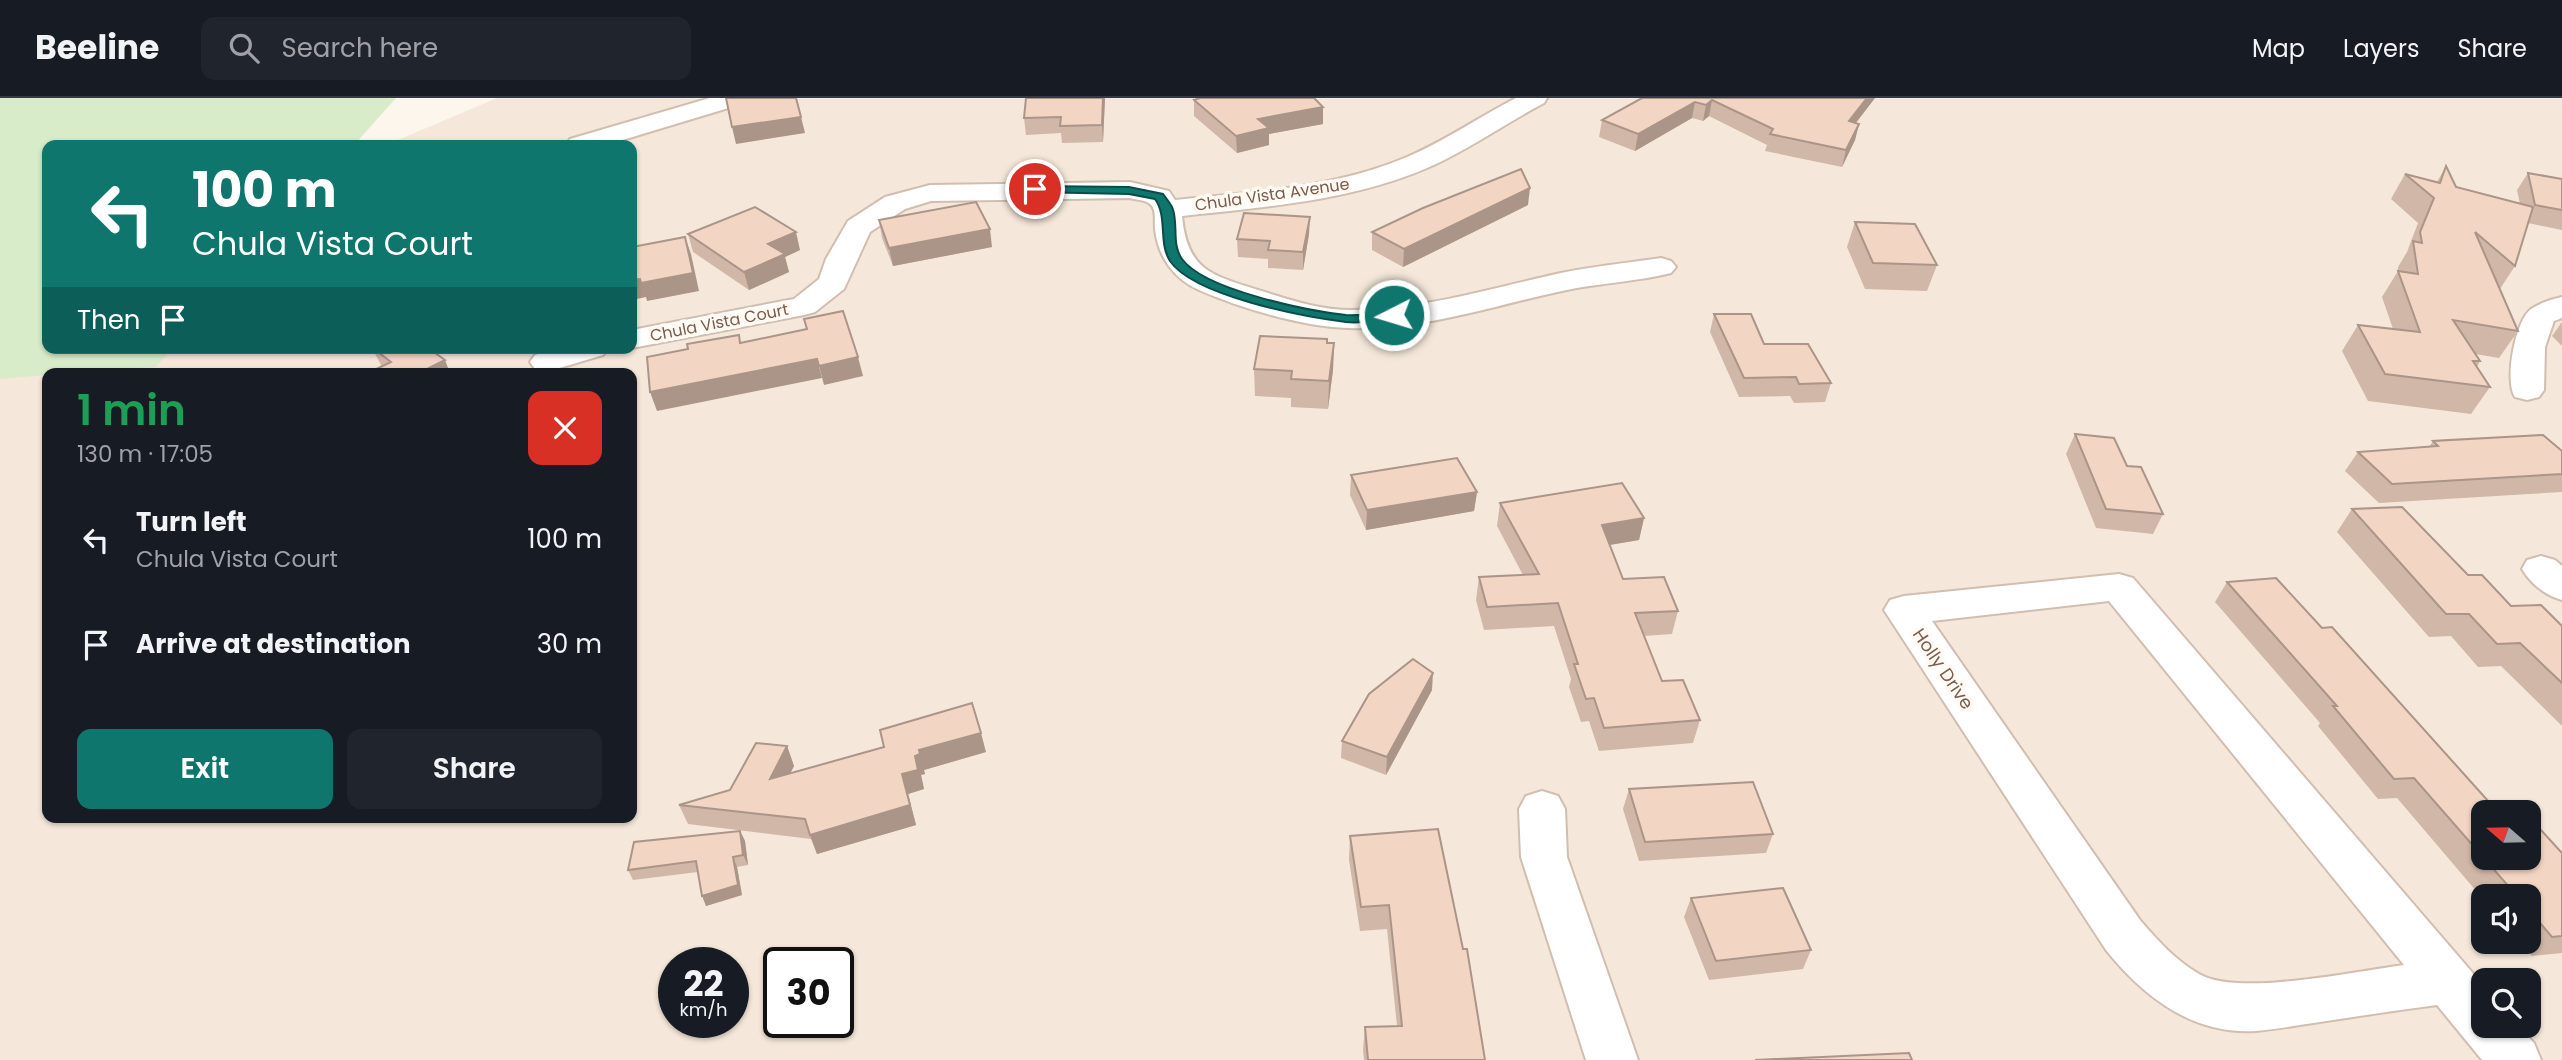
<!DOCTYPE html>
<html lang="en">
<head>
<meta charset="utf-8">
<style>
  body { margin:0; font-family:Poppins,sans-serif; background:#20242c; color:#f1f3f6; height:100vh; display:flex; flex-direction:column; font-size:26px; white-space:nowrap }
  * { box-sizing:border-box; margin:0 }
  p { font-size:23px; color:#9ea1a6 }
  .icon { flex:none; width:38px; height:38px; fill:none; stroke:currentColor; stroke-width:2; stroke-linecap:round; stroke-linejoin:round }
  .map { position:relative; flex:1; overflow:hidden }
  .sheet { position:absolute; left:42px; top:270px; width:595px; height:455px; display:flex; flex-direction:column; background:#171b24; border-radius:14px; box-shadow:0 2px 5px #0004 }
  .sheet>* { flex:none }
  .top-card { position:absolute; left:42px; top:42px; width:595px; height:214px; border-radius:14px; box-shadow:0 2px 5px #0004; background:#0f766e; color:#fff; overflow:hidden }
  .needle { width:46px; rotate:290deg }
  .fabs { position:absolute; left:2471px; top:702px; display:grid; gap:14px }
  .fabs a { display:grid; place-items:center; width:70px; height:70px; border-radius:14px; background:#171b24; box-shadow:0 2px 5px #0004; font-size:35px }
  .speed { position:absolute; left:658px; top:849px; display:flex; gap:14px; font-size:35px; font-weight:700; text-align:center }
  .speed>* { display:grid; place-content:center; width:91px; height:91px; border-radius:50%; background:#171b24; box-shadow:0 2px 5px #0004; line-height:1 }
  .speed small { font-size:18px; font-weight:400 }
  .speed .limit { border:4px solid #111; border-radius:10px; background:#fff; color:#111 }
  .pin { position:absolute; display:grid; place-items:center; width:60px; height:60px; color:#fff; margin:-30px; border:4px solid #fff; border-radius:50%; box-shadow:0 2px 7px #0007 }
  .me { position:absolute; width:77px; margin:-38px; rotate:265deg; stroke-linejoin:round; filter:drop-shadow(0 0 5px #0008) }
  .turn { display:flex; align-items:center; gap:24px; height:147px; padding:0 35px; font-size:32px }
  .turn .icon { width:91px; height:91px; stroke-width:2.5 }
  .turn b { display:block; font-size:49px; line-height:60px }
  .then { display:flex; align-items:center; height:66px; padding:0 35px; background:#0003; gap:14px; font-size:26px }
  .round { display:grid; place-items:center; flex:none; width:74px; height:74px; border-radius:14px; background:#20242c }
  .headline { display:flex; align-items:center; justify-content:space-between; height:119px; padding:0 35px }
  h1 { font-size:42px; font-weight:600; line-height:52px; color:#1e9e55 }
  .primary-button { display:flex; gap:14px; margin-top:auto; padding:14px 35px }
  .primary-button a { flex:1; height:80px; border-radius:14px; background:#0f766e; color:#fff; font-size:28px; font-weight:600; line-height:80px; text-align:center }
  .primary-button a+a { background:#20242c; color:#f1f3f6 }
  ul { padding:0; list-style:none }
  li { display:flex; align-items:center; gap:21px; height:105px; padding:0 35px }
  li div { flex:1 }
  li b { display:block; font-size:26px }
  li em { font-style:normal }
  header { display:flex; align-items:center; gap:42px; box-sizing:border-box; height:98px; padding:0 35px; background:#171b24; border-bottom:2px solid #363941 }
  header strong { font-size:33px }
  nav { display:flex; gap:38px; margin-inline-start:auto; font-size:24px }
  .search { width:490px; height:63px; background:#20242c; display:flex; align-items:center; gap:18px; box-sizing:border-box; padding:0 24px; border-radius:14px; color:#9ea1a6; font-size:26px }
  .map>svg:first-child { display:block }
  .residential { fill:#f5e8da; fill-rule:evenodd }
  .green { fill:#d8ecc9 }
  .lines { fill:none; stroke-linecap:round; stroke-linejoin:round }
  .minor-casing { stroke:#d1beb0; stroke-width:4 }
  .minor { fill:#fff; fill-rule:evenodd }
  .wall { fill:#d1b7a8 }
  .shaded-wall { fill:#aa9588 }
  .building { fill:#f3d5c3; stroke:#aa9588; stroke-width:2 }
  .route { fill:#0f766e; stroke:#0a4d48; stroke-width:2 }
  .labels { text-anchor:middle; stroke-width:7; stroke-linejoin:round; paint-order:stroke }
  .far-street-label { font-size:16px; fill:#7a5c4d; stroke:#fffaf3 }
  .street-label { font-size:18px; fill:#7a5c4d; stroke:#fffaf3 }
</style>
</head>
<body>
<header>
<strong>Beeline</strong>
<div class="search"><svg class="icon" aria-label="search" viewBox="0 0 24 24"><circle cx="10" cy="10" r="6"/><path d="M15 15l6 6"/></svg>Search here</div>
<nav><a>Map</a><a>Layers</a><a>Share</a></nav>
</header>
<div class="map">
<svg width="2562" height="962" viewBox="0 0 2562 962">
  <rect width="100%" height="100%" fill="#fdf6ec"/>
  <!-- residential -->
  <path class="residential" d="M497 0H2562V962H0V211L47 250H632V47H386ZM47 275H632V719H47ZM2483 714H2529V760H2483ZM2483 798H2529V844H2483ZM674 864H733V924H674ZM779 864H838V924H779ZM2483 882H2529V928H2483Z"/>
  <!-- green -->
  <path class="green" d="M0 0H396L354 47H47V250H173L156 269 47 275V277L0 281Z"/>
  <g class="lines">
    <!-- minor casing -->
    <g class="minor-casing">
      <g id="minor">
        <path d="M710 0H748L745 5 606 47H566L570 41Z"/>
        <path d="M1516 0H1547L1544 5C1504 26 1468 52 1427 70 1350 103 1265 109 1182 118 1187 172 1211 177 1258 192 1288 201 1319 212 1351 212 1423 212 1492 190 1561 175 1594 168 1628 165 1661 160L1671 163 1676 169 1671 175C1635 184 1598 185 1562 193 1492 208 1420 233 1348 230 1303 229 1240 210 1199 192 1174 181 1158 159 1155 131 1154 123 1157 111 1150 106 1146 102 1136 102 1130 100L931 103 905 111 870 134 844 191 815 214 804 217 632 250H631L632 232 794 201 819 181 826 161 848 123 885 99 930 87 1130 84 1169 93 1175 102C1254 94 1334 90 1407 59 1445 43 1479 19 1516 0Z"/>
        <path d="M2562 199V220L2554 223 2545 249 2544 292 2539 299 2527 302 2515 299C2504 283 2515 223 2531 211 2540 205 2552 201 2562 199Z"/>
        <path d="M558 250H608L603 257 546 274 535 271 530 264 535 257Z"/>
        <path d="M2541 458 2555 462 2562 468V502C2545 497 2531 486 2522 471L2527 462Z"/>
        <path d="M2119 476 2133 480 2483 887V928H2518L2534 945 2541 962H2482L2437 907C2398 912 2359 918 2320 924 2299 927 2277 931 2256 933 2192 937 2143 898 2106 852L1884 512 1890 502 1904 498ZM2109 503 2404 867C2357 873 2237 899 2199 876 2175 862 2158 843 2140 822L1932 523Z"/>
        <path d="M1542 693 1558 698 1565 711 1567 759 1638 962H1586L1521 759 1519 711 1526 698Z"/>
      </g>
    </g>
    <!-- minor -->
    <use href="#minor" class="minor"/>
  </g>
  <!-- wall -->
  <g class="wall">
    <path d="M1105 0 1103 44 1062 45 1061 35 1026 37 1024 20Z"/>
    <path d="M1642 0H1875L1856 25 1859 26 1855 42 1842 69 1765 53 1767 47 1709 18 1703 23 1692 20 1635 53 1599 39 1602 22Z"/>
    <path d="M1194 2 1323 26 1269 36V47L1237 55 1194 18Z"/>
    <path d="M2446 68 2456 89 2520 106 2517 92 2528 75 2562 81V132L2528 125 2515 168 2500 191 2518 233 2499 260 2475 256 2480 263 2477 269 2490 289 2471 316 2368 303 2342 253 2358 227 2393 231 2382 199 2398 173V169L2407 154 2418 125 2391 101 2405 76 2437 84Z"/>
    <path d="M1528 107 1403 169 1372 152V134Z"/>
    <path d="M879 122 992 149 893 168 882 140Z"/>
    <path d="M1855 124 1937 167 1927 193 1865 191 1847 149Z"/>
    <path d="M688 136 800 152 785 159 789 174 749 192 693 154Z"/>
    <path d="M1309 136 1303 172 1268 170V161L1238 159 1237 141Z"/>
    <path d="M1714 216 1831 285 1825 304 1794 305 1790 298 1739 299 1710 234Z"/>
    <path d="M2562 224V248L2552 238Z"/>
    <path d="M1327 245H1334L1333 272 1328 311 1291 309V300L1255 298 1254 271Z"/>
    <path d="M372 250H428L382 269Z"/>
    <path d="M2075 336 2127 368 2163 416 2153 436 2096 430 2066 356Z"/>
    <path d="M2433 343 2562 353V394L2379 405 2345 373 2358 354 2429 349Z"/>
    <path d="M1351 377 1477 394 1474 413 1366 432 1350 397Z"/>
    <path d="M1500 405 1644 420 1639 442 1610 447 1623 481 1678 513 1672 536 1644 538 1662 583 1700 622 1693 645 1599 653 1589 623 1581 624 1569 589 1571 581 1554 528 1484 532 1476 502 1479 479 1523 477 1497 428Z"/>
    <path d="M2352 411 2468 477 2511 508 2562 528V628L2501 568 2478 569 2451 538 2429 539 2337 434Z"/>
    <path d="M2227 484 2483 714 2562 755V855L2532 858 2520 844H2529V798H2483V801L2397 700 2378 701 2318 628 2320 625 2215 504Z"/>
    <path d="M1432 592 1386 677 1341 660 1342 643Z"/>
    <path d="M787 648 794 668 790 675 986 654 924 672 925 676 921 677 924 691 908 696 916 727 817 756 811 741 688 726 679 707 730 692Z"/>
    <path d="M1629 691 1773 736 1766 755 1639 763 1623 711Z"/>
    <path d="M740 733 745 743 748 767 737 769 742 797 706 808 698 774 633 782 628 772Z"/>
    <path d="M1350 738 1485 962H1364L1363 952 1365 929 1397 928 1387 831 1360 833 1349 762Z"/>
    <path d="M1691 800 1811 852 1803 871 1709 882 1684 819Z"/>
  </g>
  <!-- shaded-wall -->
  <g class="shaded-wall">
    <path d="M1103 0H1105L1103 44 1102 27Z"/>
    <path d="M1867 0H1875L1844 40 1849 23Z"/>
    <path d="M1712 2 1709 18 1703 23 1706 7Z"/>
    <path d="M1695 4 1692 20 1635 53 1638 36Z"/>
    <path d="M1323 9V26L1269 36V47L1237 55 1236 38 1258 21Z"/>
    <path d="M801 19 805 35 736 46 732 29Z"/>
    <path d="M1859 26 1855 42 1842 69 1846 52Z"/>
    <path d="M1530 90 1528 107 1403 169 1404 151Z"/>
    <path d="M1310 119 1309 136 1303 172V154Z"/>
    <path d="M990 131 992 149 893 168 889 150Z"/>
    <path d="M796 134 800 152 785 159 789 174 749 192 744 174 768 146Z"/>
    <path d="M685 139 691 156 699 193 647 203 646 199 632 202V182Z"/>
    <path d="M1334 245 1333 272 1328 311 1329 283Z"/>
    <path d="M858 259 863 278 824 287 819 268Z"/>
    <path d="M817 261 822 280 657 313 650 294Z"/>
    <path d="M445 262 450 275H431L429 270Z"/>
    <path d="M1477 394 1474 413 1366 432 1367 412Z"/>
    <path d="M1644 420 1639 442 1597 449 1602 427Z"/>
    <path d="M1433 575 1432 592 1386 677 1387 659Z"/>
    <path d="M981 635 986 654 924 672 925 676 921 677 924 691 908 696 916 727 817 756 810 737 915 658 919 652Z"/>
    <path d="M787 648 794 668 777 701 770 681Z"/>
    <path d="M740 733 745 743 748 767 743 757Z"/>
    <path d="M733 759 737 769 742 797 706 808 702 798Z"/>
  </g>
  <!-- building -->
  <g class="building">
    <path d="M726 0H796L801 19 732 29Z"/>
    <path d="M1026 0H1103L1102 27 1060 28 1061 19 1024 20Z"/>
    <path d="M1200 0H1314L1323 9 1258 21 1269 30 1236 38 1194 2Z"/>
    <path d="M1642 0H1867L1849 23 1859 26 1846 52 1770 36 1773 31 1712 2 1706 7 1695 4 1638 36 1602 22Z"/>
    <path d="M2446 68 2456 89 2533 109 2515 168 2475 134 2518 233 2453 222 2480 263H2473L2490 289 2385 276 2358 227 2420 234 2398 173 2418 176 2413 143 2422 145 2420 134 2434 100 2405 76 2440 85Z"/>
    <path d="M1521 71 1530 90 1404 151 1372 134 1423 110Z"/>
    <path d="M2528 75 2562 81V112L2535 107Z"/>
    <path d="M976 104 990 131 889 150 879 122Z"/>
    <path d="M755 109 796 134 768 146 785 156 744 174 688 136Z"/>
    <path d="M1244 115 1310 119 1303 154 1268 152 1270 143 1237 141Z"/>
    <path d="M1855 124 1915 126 1937 167 1873 165Z"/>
    <path d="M685 139 693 175 641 185 640 181 632 182V149Z"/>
    <path d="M843 213 858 259 819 268 817 261 650 294 647 259 688 251 687 246 739 237 740 245 807 231 804 221Z"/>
    <path d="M1714 216H1751L1764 246H1808L1831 285 1799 286 1796 279 1744 280Z"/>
    <path d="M1260 238 1327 241V245H1334L1329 283 1291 281 1292 273 1254 271Z"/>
    <path d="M373 250H428L445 262 429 270 435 275H368L391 264Z"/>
    <path d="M2075 336 2114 340 2127 368 2141 369 2163 416 2106 411Z"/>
    <path d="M2543 337 2562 353V376L2392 386 2358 354 2438 348 2433 343Z"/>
    <path d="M1457 360 1477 394 1367 412 1351 377Z"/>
    <path d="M1622 385 1644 420 1602 427 1623 481 1664 479 1678 513 1635 515 1662 583 1683 582 1700 622 1604 630 1594 600 1586 601 1574 566H1578L1558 505 1487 509 1479 479 1539 476 1500 405Z"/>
    <path d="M2402 409 2468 477H2482L2511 508 2541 507 2562 528V585L2520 545 2497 546 2469 516H2446L2352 411Z"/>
    <path d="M2276 480 2322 530 2332 529 2498 714H2483V760H2529V719L2562 755V838L2552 839 2529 812V798H2517L2414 680 2394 681 2333 608H2337L2227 484Z"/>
    <path d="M1413 561 1433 575 1387 659 1342 643 1369 596Z"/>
    <path d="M972 605 981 635 919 652 920 656 915 658 918 672 902 676 910 707 810 737 805 721 679 707 730 692 756 645 787 648 770 681 884 649 880 632Z"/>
    <path d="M1753 684 1773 736 1645 744 1629 691Z"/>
    <path d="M1438 731 1463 851H1467L1485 962H1368L1365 929 1402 928 1389 807 1361 809 1350 738Z"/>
    <path d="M740 733 743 757 733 759 738 787 702 798 696 763 628 772 634 744Z"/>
    <path d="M1783 790 1811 852 1716 863 1691 800Z"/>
    <path d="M1909 955 1912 962H1755Z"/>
  </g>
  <!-- route -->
  <path class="route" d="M1035 88 1129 89 1163 96C1166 100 1170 105 1172 109 1179 125 1171 146 1182 161 1204 192 1309 213 1346 217 1362 218 1379 215 1394 213L1401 217 1394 221C1379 222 1361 226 1346 224 1304 219 1194 198 1170 163 1158 144 1168 119 1155 101L1129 96 1031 94 1029 91Z"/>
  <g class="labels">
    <!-- far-street labels -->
    <g class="far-street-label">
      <text transform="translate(1272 96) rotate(-8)" y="6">Chula Vista Avenue</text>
      <text transform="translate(719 224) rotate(-11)" y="6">Chula Vista Court</text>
    </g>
    <!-- street labels -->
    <g class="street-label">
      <text transform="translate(1943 571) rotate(56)" y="6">Holly Drive</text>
    </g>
  </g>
</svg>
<div class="fabs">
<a><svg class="needle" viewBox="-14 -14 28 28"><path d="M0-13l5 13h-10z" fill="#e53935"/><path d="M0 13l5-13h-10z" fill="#9ea1a6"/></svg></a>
<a><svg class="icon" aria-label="sound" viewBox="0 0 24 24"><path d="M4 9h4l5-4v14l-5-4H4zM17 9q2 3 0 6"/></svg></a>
<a><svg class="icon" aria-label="search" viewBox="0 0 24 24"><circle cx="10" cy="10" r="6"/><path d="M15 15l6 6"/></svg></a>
</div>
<div class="speed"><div>22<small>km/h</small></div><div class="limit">30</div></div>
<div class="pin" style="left:1035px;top:91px;background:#d93025"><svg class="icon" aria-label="arrive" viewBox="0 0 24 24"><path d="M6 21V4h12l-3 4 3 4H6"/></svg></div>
<svg class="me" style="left:1394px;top:217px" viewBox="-20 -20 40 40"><circle r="17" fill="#0f766e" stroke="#fff" stroke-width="3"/><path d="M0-11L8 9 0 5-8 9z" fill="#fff"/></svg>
<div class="top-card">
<div class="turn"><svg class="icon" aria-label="left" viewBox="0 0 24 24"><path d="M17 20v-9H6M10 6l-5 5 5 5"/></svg><div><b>100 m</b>Chula Vista Court</div></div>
<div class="then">Then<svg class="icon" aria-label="arrive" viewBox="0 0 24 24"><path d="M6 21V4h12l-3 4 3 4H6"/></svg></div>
</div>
<section class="sheet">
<div class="headline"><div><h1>1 min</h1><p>130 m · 17:05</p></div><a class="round" style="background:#d93025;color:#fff"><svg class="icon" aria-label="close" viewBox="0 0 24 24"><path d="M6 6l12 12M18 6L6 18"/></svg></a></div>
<ul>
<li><svg class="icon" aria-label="left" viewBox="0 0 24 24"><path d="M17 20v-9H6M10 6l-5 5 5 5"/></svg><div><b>Turn left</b><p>Chula Vista Court</p></div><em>100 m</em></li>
<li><svg class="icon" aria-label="arrive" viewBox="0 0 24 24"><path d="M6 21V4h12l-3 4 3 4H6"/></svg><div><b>Arrive at destination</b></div><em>30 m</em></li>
</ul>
<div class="primary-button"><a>Exit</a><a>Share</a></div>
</section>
</div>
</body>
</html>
